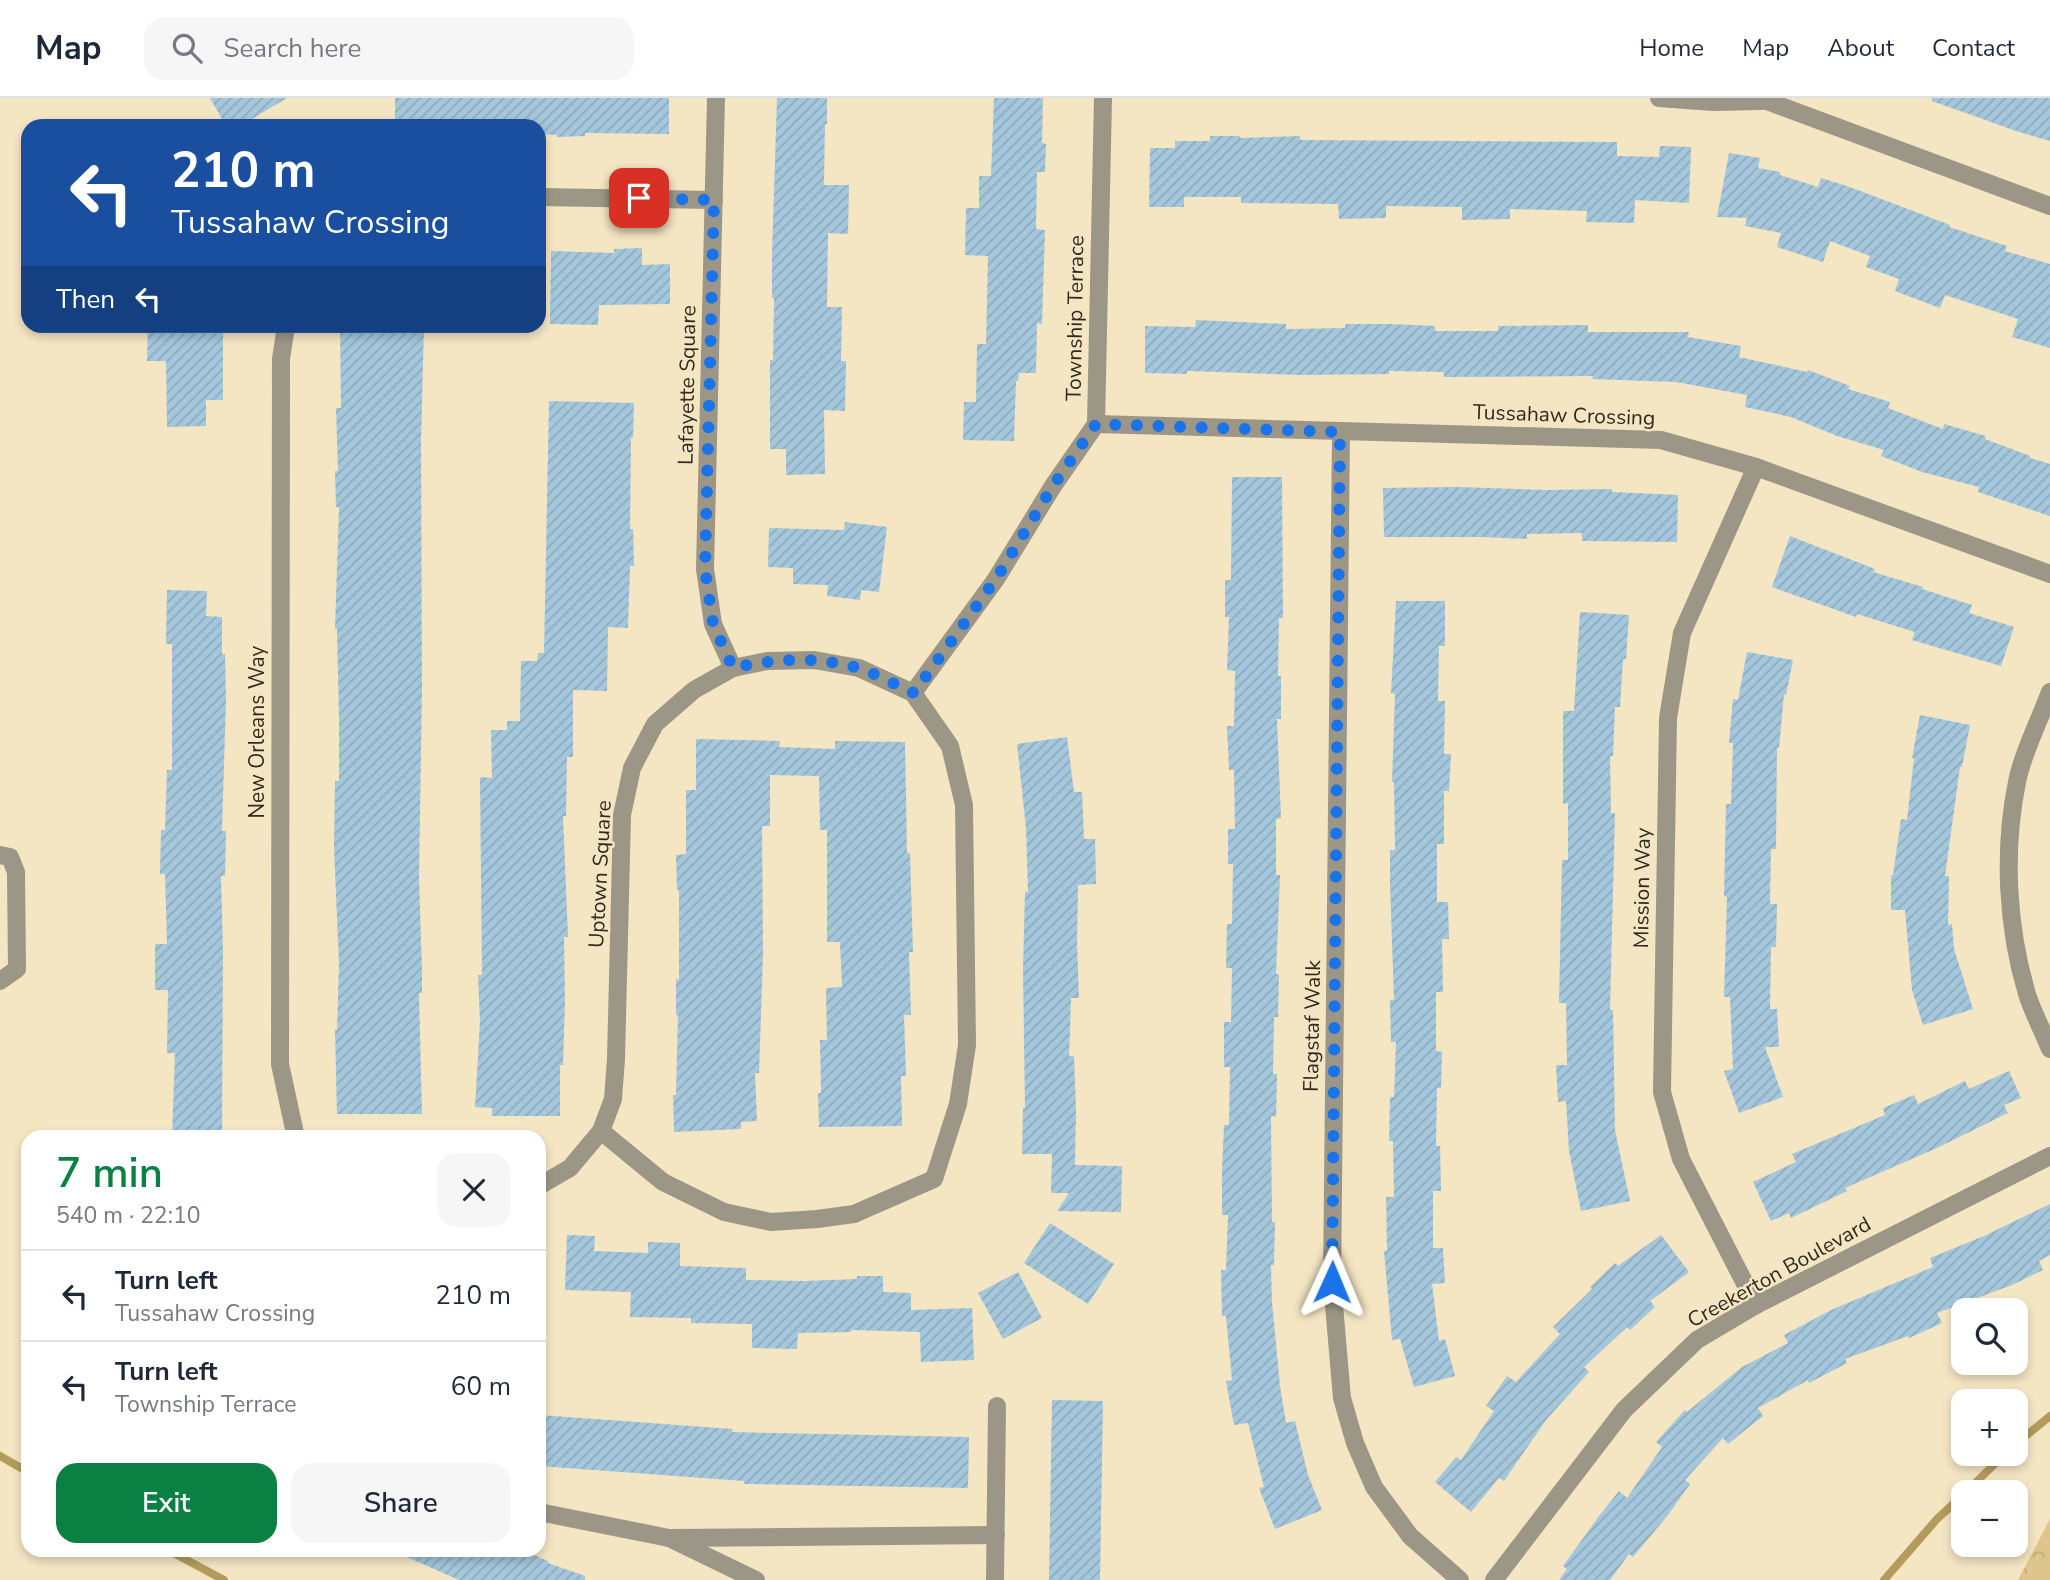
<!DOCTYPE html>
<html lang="en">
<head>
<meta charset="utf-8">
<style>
  body { margin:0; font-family:"Nunito Sans",sans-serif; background:#f6f6f7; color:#1f2937; height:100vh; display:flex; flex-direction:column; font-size:26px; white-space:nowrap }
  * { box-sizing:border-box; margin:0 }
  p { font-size:23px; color:#747a83 }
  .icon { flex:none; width:38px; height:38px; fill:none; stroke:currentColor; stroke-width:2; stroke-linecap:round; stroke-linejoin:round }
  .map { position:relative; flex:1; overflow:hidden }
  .panel { position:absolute; left:21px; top:1032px; width:525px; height:427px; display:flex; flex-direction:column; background:#fff; border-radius:21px; box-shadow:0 4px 10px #0003 }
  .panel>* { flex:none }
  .top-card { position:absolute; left:21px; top:21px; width:525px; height:214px; border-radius:21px; box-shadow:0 4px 10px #0003; background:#1a4fa0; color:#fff; overflow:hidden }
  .tools { position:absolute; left:1951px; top:1200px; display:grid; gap:14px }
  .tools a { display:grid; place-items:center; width:77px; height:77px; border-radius:14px; background:#fff; box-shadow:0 4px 10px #0003; font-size:35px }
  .pin { position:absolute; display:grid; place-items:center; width:60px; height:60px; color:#fff; margin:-30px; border-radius:14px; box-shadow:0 4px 10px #0006 }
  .me { position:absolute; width:77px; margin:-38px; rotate:1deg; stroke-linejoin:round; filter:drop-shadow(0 0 5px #0008) }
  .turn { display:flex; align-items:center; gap:24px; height:147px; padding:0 35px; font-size:32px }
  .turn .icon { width:91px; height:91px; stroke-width:2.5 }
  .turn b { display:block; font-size:49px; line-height:60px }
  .then { display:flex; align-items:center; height:66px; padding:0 35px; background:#0003; gap:14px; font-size:26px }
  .round { display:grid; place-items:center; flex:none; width:74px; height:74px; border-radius:21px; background:#f6f6f7 }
  .head { display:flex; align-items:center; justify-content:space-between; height:119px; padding:0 35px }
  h1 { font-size:42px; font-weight:600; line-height:52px; color:#0b8043 }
  .action { display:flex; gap:14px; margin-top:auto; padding:14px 35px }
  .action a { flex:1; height:80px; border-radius:21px; background:#0b8043; color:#fff; font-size:28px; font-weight:600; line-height:80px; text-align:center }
  .action a+a { background:#f6f6f7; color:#1f2937 }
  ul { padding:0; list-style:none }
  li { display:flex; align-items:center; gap:21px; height:91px; padding:0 35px; border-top:2px solid #e0e1e3 }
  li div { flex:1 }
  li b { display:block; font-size:26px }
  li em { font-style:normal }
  header { display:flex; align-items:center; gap:42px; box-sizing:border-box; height:98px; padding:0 35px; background:#fff; border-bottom:2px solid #e0e1e3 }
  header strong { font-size:33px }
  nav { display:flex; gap:38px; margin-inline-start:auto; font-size:24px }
  .search { width:490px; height:63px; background:#f6f6f7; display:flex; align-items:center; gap:18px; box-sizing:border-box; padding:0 24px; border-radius:21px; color:#747a83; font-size:26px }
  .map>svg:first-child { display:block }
  .forest { fill:url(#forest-crowns) }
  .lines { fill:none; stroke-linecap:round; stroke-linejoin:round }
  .stream { stroke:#b49b5d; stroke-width:8 }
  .building { fill:url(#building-hatch) }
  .minor { stroke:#9c9687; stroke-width:18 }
  .route { stroke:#1a73e8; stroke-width:12; stroke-dasharray:0 21.6 }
  .labels { text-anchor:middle; stroke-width:5; stroke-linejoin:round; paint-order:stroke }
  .street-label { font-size:21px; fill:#312b1e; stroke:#f4e5c3 }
</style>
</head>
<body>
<header>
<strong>Map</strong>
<div class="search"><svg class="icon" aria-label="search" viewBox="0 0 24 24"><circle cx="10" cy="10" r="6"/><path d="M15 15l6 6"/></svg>Search here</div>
<nav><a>Home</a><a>Map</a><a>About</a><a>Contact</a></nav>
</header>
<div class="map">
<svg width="2050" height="1482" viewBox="0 0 2050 1482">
  <defs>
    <pattern id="forest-crowns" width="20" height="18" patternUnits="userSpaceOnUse" patternTransform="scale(1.75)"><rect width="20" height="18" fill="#ddc58c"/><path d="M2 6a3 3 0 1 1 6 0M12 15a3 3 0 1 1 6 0" fill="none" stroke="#bea978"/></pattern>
    <pattern id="building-hatch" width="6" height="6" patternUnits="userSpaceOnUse" patternTransform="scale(1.75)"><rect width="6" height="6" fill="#a4c7dc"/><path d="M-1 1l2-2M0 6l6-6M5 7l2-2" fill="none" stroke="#8eabbc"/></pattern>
  </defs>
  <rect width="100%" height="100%" fill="#f4e5c3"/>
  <!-- forest -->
  <path class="forest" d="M2050 1421V1482H2018Z"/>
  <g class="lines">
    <!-- stream -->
    <g class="stream">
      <path d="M2016 1346 2050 1318"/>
      <path d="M0 1358 28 1374"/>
      <path d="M1965 1395 2005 1356"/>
      <path d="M168 1452 224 1482"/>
      <path d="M1884 1482 1937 1421 1964 1396"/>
    </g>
  </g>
  <!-- building -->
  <g class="building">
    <path d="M210 0H287L240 28H226Z"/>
    <path d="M395 0H669V36L585 35V38L557 39V37L539 36V28H416V21L395 22Z"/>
    <path d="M777 0H827V26H825L824 87H849L848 136 828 135 827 209H842L841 263H846L845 313 824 312 825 376 786 377V351H770V262H773L774 200H772V156Z"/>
    <path d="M994 0H1043L1042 45 1046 46 1045 74H1037L1036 131 1045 132 1042 226 1037 225 1036 275H1019L1018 283H1016L1014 343 963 342 964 304H976L977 246H986L988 158 965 157 966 110H979V78H991Z"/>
    <path d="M1932 0H2050V43L2019 34 1932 3Z"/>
    <path d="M1210 38H1240V40L1300 38V42L1617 44V58L1659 59 1660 48 1691 49 1689 105 1635 102 1634 125 1586 124 1587 113 1510 111V121L1462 122V109L1386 108V120L1339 121 1338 106 1241 105V99H1184V109H1149L1150 50H1175V43H1210Z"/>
    <path d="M1729 55 1760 60 1758 70 1780 74V77L1818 89 1821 80 1847 88 1950 127 1949 129 2007 148 2005 153 2050 166V250L2012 239 2018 221 1945 197 1940 210 1895 193 1899 181 1866 169 1870 158 1830 143 1823 164 1777 149 1781 135 1745 128 1747 120 1717 119Z"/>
    <path d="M642 150V167L670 166V206L599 207 598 227 550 226 551 153 614 155V151Z"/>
    <path d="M1196 222 1286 226V231L1345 230V226H1390L1435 228V233H1498V228L1588 227V234H1689L1688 239 1741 248 1739 259 1807 274 1808 272 1850 288 1848 291 1890 304 1888 310 1943 331 1944 326 1986 338 1985 341 2030 358V360L2050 366V418L1978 394 1979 389 1922 374 1881 358 1884 352 1837 338 1791 319 1745 309 1747 297 1676 284 1592 281 1593 278 1444 279V274L1389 273V276L1301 277 1187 273V276L1145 275V228L1195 229Z"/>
    <path d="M148 228H223V302H206V328L167 329 166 263H147Z"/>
    <path d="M340 228H424L421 343 422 591 419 780 422 873V895H419L422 1016H337L335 932H337L339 867 334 749 335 683H339V620L337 531H335L339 409H336L335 373H338L336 310H341Z"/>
    <path d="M549 303 634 305 633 340H631L630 431H633L634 468H630L628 530 608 529 607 593 573 592V659H567L566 718H563L568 839H564L565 903 563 967H560V1018H492V1010L475 1009 480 924 478 877H482L480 679 492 680 491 632H507V623H520L521 563H537L538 555H544Z"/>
    <path d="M1232 379H1282L1283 520H1279L1278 578H1281V621H1277L1281 720 1276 721V777H1280L1276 876H1279L1278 919H1274L1273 976H1277L1276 1019 1271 1018 1272 1124H1275L1274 1167H1271L1272 1204 1280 1288 1286 1325 1295 1323 1308 1377 1322 1412 1275 1431 1259 1390 1264 1389 1248 1325 1234 1327 1226 1283 1232 1282 1226 1218H1222L1221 1172H1226L1228 1117H1222V1073L1224 1027H1229L1230 969H1224V924H1231L1232 870H1226L1227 826H1232L1233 766H1228V731H1235L1234 672H1229L1227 628H1234L1235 573 1227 572 1229 519H1225V482H1231Z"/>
    <path d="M1457 389 1548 392 1612 391V394L1678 397 1677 444 1582 443V435L1527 436V441L1483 439H1384L1383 390Z"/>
    <path d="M845 424 887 429 879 494 861 492 860 502 827 498 828 487 793 486V470L768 469 769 430 844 432Z"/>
    <path d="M1790 438 1875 471 1873 474 1923 489 1922 491 1972 507 1969 515 2014 529 2001 568 1912 542 1915 534 1857 516 1856 519 1772 489Z"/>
    <path d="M167 492 207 493 206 518 222 519V556H225L226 601 222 733H226L225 778H221L223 853 222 1040H172L175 955H167L168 892H155V846H167L165 776H160L161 732H165L167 672H172V546H166Z"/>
    <path d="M1396 503H1445V548H1439L1438 603H1445L1444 656H1451L1449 693H1444V746H1437V804H1448L1449 841H1442L1443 894H1436V953L1442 954 1441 990H1437L1436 1048H1440L1441 1093H1433V1150H1443L1445 1185 1432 1186 1439 1243 1445 1241 1455 1278 1414 1289 1400 1241 1392 1242 1384 1153H1387L1386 1099H1394L1393 1043H1389L1390 999H1394L1396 944H1391L1390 902H1394L1390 785V752H1395L1394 684H1392L1395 596 1391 595Z"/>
    <path d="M1580 514 1629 517 1626 561H1623L1620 609H1615L1613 658H1610L1611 715H1615L1610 912H1613L1615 1032 1630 1103 1581 1113 1569 1053 1566 1003 1558 1004 1556 967H1567L1566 905H1559L1562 762H1568V705L1563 706V613H1574Z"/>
    <path d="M1747 554 1793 562 1786 597 1784 596 1779 650 1777 649 1776 751H1771L1770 806H1777L1776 849H1771L1770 911H1777L1779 949H1765L1783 999 1739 1015 1724 973 1733 971 1730 899H1724L1727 799 1724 798 1726 706H1731L1733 645H1729L1733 601 1738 602Z"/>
    <path d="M1920 617 1970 627 1962 669H1960L1945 778H1949L1948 827 1952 826 1954 851 1973 911 1923 927 1912 892 1905 812H1891V777H1893L1901 721 1907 722 1914 660H1912Z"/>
    <path d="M1067 639 1074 694H1082L1084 741H1095L1096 786 1078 787 1077 845 1079 900H1071L1069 958H1074L1076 1011 1075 1067 1122 1068 1121 1114 1057 1113 1069 1095H1051L1052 1056H1022L1023 1010H1025L1023 871 1025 794H1028L1026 730 1017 646Z"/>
    <path d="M696 641 780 643 779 649 835 651V643L905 644 907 755H910L913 854H909L911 917H904L906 978H901L902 1028 819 1029 818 995H821L820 942H827L826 890 842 889 840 844H827V732H820L819 678 770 677V728H762L763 855 759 975H755L757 1023 741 1024V1031L674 1034 673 997H676L678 917H676V881L679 882V792H677L676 757 686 756V692H696Z"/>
    <path d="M2009 973 2021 1000 2004 1007 2008 1015 1937 1050 1845 1090 1847 1093 1791 1120 1789 1115 1771 1123 1753 1084 1796 1064 1792 1056 1885 1017 1883 1010 1914 997 1918 1006 1965 983 1969 991Z"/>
    <path d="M2050 1106V1157L2039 1163 2043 1172 2012 1187 1937 1215 1942 1225 1909 1240 1908 1238 1845 1261 1847 1265 1809 1285 1808 1282 1758 1310 1763 1318 1728 1346 1723 1340 1685 1382 1690 1386 1668 1417 1633 1459 1629 1456 1610 1482H1559L1567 1471 1563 1468 1599 1418 1619 1393 1627 1400 1662 1349 1656 1344 1685 1312 1687 1314 1742 1269 1788 1245 1784 1237 1831 1212 1933 1169 1930 1160 1984 1138Z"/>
    <path d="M1050 1125 1114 1166 1088 1206 1024 1165Z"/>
    <path d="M567 1137 595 1138 594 1153 648 1155V1144L680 1145V1168L746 1170V1182L804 1183 857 1181V1178H883V1194L911 1195V1212L972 1210 974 1262 921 1264 920 1234 851 1232V1234L798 1235 797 1251 752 1250V1226L691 1225V1220L630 1219 631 1194 565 1192Z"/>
    <path d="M1661 1137 1689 1174 1650 1203 1655 1209 1630 1232 1627 1229 1584 1269 1589 1274 1546 1322 1504 1383 1499 1380 1471 1414 1435 1384 1456 1359 1461 1362 1494 1313 1486 1308 1507 1278 1516 1284 1560 1236 1553 1229 1592 1191 1590 1189 1615 1165 1618 1168Z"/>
    <path d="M1018 1174 1042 1220 1003 1241 978 1195Z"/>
    <path d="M1052 1302 1103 1303 1100 1482H1049Z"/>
    <path d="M539 1317 733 1331 732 1334 969 1339 968 1390 744 1386V1383L539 1368Z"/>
    <path d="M391 1452H523L548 1463V1465L585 1478V1482H459Z"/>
  </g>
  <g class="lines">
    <!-- minor -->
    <g class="minor">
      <path d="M716 0 705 471 713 526 733 570"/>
      <path d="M1659 0 1713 4 1762 3"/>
      <path d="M1759 0 2050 108"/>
      <path d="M539 99 714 102"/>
      <path d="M286 228 281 261 280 966 296 1040"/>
      <path d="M1096 326 1661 342 1756 369 2050 476"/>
      <path d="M1341 334 1332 1184 1342 1300 1355 1345 1374 1389 1410 1438 1460 1482"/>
      <path d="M1756 369 1682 535 1668 620 1662 994 1681 1061 1756 1207"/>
      <path d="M814 562 859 570 913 595 950 648 964 707 967 947 958 1006 934 1081 854 1116 817 1121 771 1124 724 1114 663 1084 601 1033 613 1001 616 961 622 717 632 670 655 626 694 592 733 570 767 563Z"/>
      <path d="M2050 594C2040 621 2022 657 2017 684 2003 753 2007 829 2027 896 2033 915 2043 933 2050 951"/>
      <path d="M913 595 996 481 1053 388 1096 326 1103 0"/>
      <path d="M0 757 10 759 16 774 17 871 0 883"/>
      <path d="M539 1088 570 1070 601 1033"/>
      <path d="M539 1414 669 1440 756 1482"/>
      <path d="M669 1440 996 1437"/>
      <path d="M995 1482 997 1308"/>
      <path d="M1494 1482 1624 1312 1697 1242 1756 1207 2050 1058"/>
    </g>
  </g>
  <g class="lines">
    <!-- route -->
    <path class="route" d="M639 100 714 102 705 471 713 526 733 570C774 561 817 558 858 570 877 576 896 587 914 595L996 481 1053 388 1096 326 1340 334 1332 1184"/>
  </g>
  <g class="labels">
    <!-- street labels -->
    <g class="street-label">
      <text transform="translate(1075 220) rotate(-89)" y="7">Township Terrace</text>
      <text transform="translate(687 287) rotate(-89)" y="7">Lafayette Square</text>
      <text transform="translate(1564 317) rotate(2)" y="7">Tussahaw Crossing</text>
      <text transform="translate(257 634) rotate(-90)" y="7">New Orleans Way</text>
      <text transform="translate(600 776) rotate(-87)" y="7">Uptown Square</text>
      <text transform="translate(1642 790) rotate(-89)" y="7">Mission Way</text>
      <text transform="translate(1312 928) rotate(-89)" y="7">Flagstaf Walk</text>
      <text transform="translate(1779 1174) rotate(-29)" y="7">Creekerton Boulevard</text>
    </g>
  </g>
</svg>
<div class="tools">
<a><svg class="icon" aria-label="search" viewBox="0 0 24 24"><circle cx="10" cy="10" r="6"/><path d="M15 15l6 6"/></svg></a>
<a>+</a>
<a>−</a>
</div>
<div class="pin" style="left:639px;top:100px;background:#d93025"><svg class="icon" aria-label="arrive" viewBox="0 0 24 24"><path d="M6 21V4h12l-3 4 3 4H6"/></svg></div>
<svg class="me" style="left:1332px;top:1184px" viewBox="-20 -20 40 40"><path d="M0-17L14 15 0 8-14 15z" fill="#1a73e8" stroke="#fff" stroke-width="4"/></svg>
<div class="top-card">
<div class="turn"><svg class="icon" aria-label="left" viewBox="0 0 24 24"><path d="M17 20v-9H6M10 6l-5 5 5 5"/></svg><div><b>210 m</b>Tussahaw Crossing</div></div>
<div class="then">Then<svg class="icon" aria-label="left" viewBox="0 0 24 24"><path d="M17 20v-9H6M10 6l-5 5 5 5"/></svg></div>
</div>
<section class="panel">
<div class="head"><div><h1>7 min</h1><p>540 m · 22:10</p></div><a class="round"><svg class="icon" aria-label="close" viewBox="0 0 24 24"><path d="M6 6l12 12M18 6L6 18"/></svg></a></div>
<ul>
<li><svg class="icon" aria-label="left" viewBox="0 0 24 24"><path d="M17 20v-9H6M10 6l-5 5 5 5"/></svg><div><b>Turn left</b><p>Tussahaw Crossing</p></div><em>210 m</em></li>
<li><svg class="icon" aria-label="left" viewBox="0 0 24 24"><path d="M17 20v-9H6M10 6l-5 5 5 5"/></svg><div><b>Turn left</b><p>Township Terrace</p></div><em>60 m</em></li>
</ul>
<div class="action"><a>Exit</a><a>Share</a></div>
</section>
</div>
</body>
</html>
